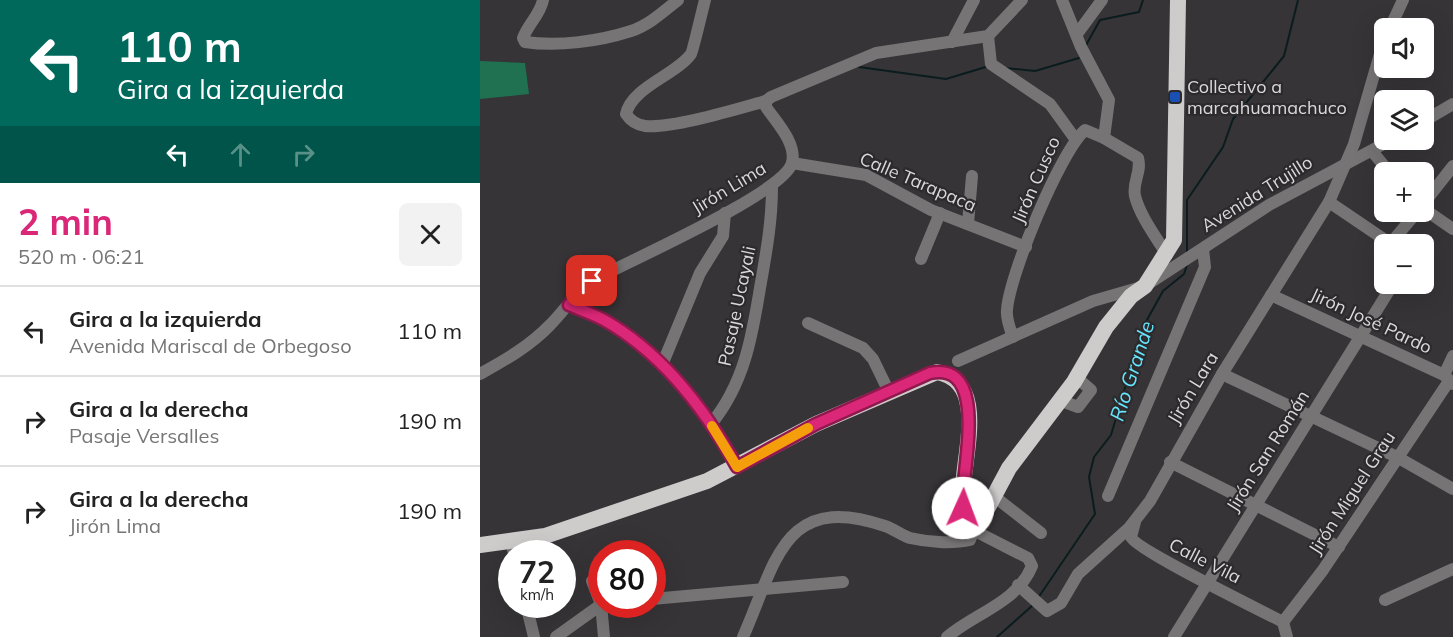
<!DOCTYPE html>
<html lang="es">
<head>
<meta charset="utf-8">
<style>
  body { margin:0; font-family:Mulish,sans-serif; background:#f2f2f2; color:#222; height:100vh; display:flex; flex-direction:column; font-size:22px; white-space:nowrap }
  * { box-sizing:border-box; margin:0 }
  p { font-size:20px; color:#767676 }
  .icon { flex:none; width:33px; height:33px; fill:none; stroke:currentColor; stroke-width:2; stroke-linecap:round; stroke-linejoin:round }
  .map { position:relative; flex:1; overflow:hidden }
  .drawer { display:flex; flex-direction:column; background:#fff; width:480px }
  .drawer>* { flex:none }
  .top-card { background:#00695c; color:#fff; overflow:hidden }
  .tools { position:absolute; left:894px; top:18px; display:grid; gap:12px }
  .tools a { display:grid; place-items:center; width:60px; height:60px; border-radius:9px; background:#fff; box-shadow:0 6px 24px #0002; font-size:30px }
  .speed { position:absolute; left:18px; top:540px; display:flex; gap:12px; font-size:30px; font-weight:700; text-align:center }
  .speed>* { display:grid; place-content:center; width:78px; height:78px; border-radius:50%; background:#fff; box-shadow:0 6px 24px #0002; line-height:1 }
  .speed small { font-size:15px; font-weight:400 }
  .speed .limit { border:9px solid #d22; background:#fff; color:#111 }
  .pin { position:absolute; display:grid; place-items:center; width:51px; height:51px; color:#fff; margin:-26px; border-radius:12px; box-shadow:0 3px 9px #0006 }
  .me { position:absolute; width:66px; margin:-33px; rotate:2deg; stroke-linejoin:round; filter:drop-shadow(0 0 4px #0008) }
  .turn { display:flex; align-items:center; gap:21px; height:126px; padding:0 18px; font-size:27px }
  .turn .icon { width:78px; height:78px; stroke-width:2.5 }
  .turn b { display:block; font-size:42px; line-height:51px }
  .lanes { display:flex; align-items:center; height:57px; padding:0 18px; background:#0003; justify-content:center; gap:30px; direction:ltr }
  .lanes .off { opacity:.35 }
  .round { display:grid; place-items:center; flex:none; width:63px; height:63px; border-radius:9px; background:#f2f2f2 }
  .overview { display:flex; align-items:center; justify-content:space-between; height:102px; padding:0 18px }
  h1 { font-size:36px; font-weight:700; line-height:45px; color:#db2777 }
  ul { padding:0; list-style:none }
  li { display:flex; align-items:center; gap:18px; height:90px; padding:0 18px; border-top:2px solid #e0e0e0 }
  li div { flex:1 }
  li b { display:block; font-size:22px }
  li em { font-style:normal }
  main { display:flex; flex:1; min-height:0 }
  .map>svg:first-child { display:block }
  .forest { fill:#1f7152 }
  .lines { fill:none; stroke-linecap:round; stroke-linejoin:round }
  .stream { stroke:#0b1c1f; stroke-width:2 }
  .minor { stroke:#767474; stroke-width:12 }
  .highway { stroke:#cecbcb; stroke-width:16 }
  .route-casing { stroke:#8e194d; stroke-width:15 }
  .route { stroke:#db2777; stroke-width:10 }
  .slow { stroke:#f59e0b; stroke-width:10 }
  .transit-dot { fill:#1a4fb4; stroke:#2c2a2c; stroke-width:2 }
  .labels { text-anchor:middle; stroke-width:4.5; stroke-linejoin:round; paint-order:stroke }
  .poi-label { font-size:18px; fill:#d9d8da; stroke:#2c2a2c; text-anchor:start }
  .street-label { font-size:18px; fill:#d9d8da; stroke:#2c2a2c }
  .water-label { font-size:20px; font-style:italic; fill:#67e7fe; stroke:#2c2a2c }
</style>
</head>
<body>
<main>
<section class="drawer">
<div class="top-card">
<div class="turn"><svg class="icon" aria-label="left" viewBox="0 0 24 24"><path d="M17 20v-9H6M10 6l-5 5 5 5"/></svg><div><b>110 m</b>Gira a la izquierda</div></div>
<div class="lanes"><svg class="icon" aria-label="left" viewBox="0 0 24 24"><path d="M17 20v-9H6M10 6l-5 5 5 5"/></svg><svg class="icon off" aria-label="ahead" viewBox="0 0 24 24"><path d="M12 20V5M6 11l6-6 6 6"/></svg><svg class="icon off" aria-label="right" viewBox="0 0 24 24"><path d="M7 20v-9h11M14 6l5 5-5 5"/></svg></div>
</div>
<div class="overview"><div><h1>2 min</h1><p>520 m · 06:21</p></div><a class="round"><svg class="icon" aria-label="close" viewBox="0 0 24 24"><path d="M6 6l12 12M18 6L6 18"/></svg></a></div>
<ul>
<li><svg class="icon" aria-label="left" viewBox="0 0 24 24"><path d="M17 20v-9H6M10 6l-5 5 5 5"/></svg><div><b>Gira a la izquierda</b><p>Avenida Mariscal de Orbegoso</p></div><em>110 m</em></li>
<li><svg class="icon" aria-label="right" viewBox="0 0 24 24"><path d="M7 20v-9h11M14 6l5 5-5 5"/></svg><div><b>Gira a la derecha</b><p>Pasaje Versalles</p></div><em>190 m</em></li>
<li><svg class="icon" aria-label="right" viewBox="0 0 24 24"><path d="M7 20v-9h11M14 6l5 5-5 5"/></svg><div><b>Gira a la derecha</b><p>Jirón Lima</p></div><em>190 m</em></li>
</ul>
</section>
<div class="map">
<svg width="973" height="637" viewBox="0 0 973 637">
  <rect width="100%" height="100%" fill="#363437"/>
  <!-- forest -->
  <path class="forest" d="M0 61 45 63 49 94 0 99Z"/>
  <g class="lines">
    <!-- stream -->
    <g class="stream">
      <path d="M605 47 620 20 659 12 663 0"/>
      <path d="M379 67 466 79 509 66"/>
      <path d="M525 68 555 71 599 58"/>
      <path d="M707 253V200L743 147 753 119 804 56 818 0"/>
      <path d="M558 598 615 514 609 477 614 457 631 435 663 327 683 291 704 274 707 265"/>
      <path d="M517 637 553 605"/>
    </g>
    <!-- minor -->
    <g class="minor">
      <path d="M63 0C60 15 48 24 43 38L45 42C78 47 120 41 151 31 169 25 183 12 198 0"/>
      <path d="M225 0C223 7 213 51 211 54 196 75 152 87 146 114 150 120 157 125 165 126 192 129 257 109 286 101"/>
      <path d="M582 0 601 47 629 100 624 138"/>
      <path d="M910 28 923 0"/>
      <path d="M597 34 622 0"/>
      <path d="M508 36 511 64 570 104 596 140"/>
      <path d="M472 42 494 0"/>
      <path d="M944 121 973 104"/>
      <path d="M892 151 909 172"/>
      <path d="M312 163 386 175 451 210 546 247"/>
      <path d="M849 202 911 244"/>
      <path d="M944 203 973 166"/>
      <path d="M944 209 973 229"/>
      <path d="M488 224 492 176"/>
      <path d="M910 244 937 212"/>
      <path d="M441 259 460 213"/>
      <path d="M791 295 964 375 973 384"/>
      <path d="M89 305C101 310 113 314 124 320 182 353 225 409 257 467"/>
      <path d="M328 323 383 348 393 359 409 392"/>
      <path d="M533 337C530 329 526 319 527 310 529 276 580 152 605 130L624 138 658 158C662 172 652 182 655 196 660 216 676 237 687 255"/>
      <path d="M478 361 613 301 665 286 789 205 911 140"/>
      <path d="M182 365 220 273 243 236 245 213"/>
      <path d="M0 374C25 360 50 346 70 325 84 311 96 292 112 281 146 262 303 194 312 163 317 143 296 122 286 107V101L291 97 396 53 508 36 542 0"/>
      <path d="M742 374 917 457 973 489"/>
      <path d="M964 375 973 356"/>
      <path d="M579 400 598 407 611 390 596 377"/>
      <path d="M231 424C264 384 272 337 280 288 286 254 292 222 292 187"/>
      <path d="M690 462 859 547"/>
      <path d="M628 496 725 267 723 249"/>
      <path d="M515 497 561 533"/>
      <path d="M655 522 651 537C655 549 782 611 803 622"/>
      <path d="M31 541 34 554"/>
      <path d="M112 581 121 604 124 637"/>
      <path d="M538 585 567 611 581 603 598 574 649 528 670 501 742 374 849 202 874 144 904 40"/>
      <path d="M172 599 363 582"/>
      <path d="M905 600 973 569"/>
      <path d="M46 604 54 637"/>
      <path d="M803 622 843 570 969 381"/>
      <path d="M803 622 807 637"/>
      <path d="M76 637 122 604"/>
      <path d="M263 637C296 563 303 491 405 526 414 529 421 535 430 538 447 542 472 544 490 540L500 515"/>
      <path d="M467 637C495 613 537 603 552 566L548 558 495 531"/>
      <path d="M694 637 913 284"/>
    </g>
    <!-- highway -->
    <path class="highway" d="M0 545 65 536 227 481 336 424 457 372C514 383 477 469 483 509 489 518 499 516 506 511L529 468 594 382 626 327 651 296 665 286 694 240 698 0"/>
  </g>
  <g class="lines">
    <!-- route casing -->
    <g class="route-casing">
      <path id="route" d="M112 281 102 288 89 305C101 310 113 314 124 320 182 353 225 409 257 467L336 424 450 373C513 360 479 478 483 508"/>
    </g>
    <!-- route -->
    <use href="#route" class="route"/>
    <!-- slow -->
    <path class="slow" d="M232 426 257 467 328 428"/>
  </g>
  <!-- markers -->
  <rect class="transit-dot" x="689" y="91" width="12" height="12" rx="3"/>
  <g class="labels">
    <!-- poi labels -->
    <g class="poi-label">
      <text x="707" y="93">Collectivo a<tspan x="707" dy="21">marcahuamachuco</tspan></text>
    </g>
    <!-- street labels -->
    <g class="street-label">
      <text transform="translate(556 180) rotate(-66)" y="6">Jirón Cusco</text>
      <text transform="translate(438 182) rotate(23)" y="6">Calle Tarapaca</text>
      <text transform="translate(249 188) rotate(-31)" y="6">Jirón Lima</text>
      <text transform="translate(777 194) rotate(-32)" y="6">Avenida Trujillo</text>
      <text transform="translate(257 306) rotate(-78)" y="6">Pasaje Ucayali</text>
      <text transform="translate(891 321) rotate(25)" y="6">Jirón José Pardo</text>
      <text transform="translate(713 388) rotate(-59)" y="6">Jirón Lara</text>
      <text transform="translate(788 451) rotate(-58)" y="6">Jirón San Román</text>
      <text transform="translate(872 493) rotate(-57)" y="6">Jirón Miguel Grau</text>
      <text transform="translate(725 561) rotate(27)" y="6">Calle Vila</text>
    </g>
    <!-- water labels -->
    <g class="water-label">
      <text transform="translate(652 371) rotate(-72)" y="7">Río Grande</text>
    </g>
  </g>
</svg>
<div class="tools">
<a><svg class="icon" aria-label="sound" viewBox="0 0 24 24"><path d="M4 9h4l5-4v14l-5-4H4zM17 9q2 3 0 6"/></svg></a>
<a><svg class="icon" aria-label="layers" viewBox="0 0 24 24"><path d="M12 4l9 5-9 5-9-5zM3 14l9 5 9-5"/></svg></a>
<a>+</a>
<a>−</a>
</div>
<div class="speed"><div>72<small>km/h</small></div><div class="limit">80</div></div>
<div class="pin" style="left:112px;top:281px;background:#d93025"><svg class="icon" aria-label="arrive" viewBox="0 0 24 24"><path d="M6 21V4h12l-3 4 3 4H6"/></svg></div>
<svg class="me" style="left:483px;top:508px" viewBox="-20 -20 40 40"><circle r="19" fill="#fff"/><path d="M0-13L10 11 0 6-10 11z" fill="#db2777"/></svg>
</div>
</main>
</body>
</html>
